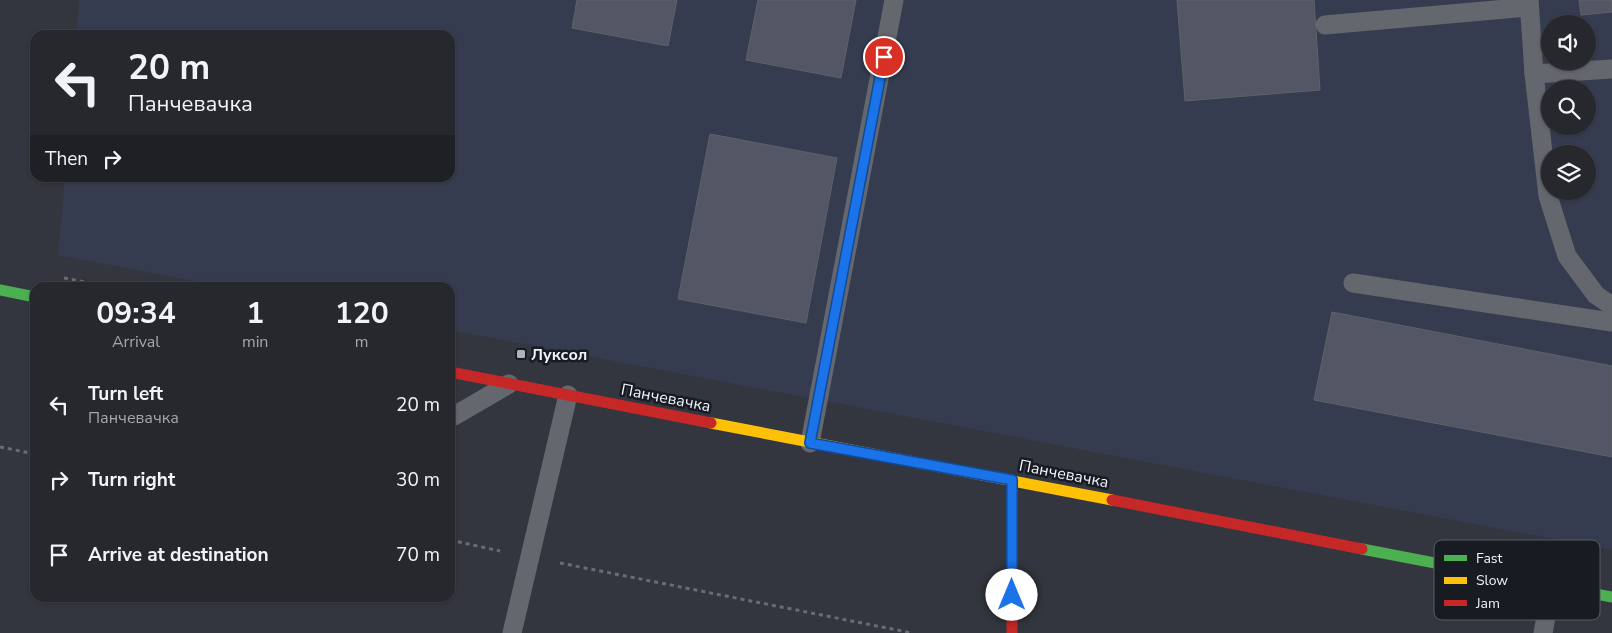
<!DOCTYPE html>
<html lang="en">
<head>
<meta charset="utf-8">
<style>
  body { margin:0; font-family:"Nunito Sans",sans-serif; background:#2e3036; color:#f1f3f6; height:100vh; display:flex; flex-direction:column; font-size:19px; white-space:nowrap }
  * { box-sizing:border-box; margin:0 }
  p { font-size:16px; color:#a4a6aa }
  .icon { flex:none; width:28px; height:28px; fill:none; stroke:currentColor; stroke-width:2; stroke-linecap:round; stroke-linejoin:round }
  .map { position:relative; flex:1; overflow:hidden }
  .sheet { position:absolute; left:30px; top:282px; width:425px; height:320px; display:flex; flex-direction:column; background:#26282e; border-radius:15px; box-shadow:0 1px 4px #0004,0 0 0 1px #42444a }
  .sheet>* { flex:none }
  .banner { position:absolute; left:30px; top:30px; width:425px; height:152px; border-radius:15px; box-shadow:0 1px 4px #0004,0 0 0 1px #42444a; background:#26282e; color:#f1f3f6; overflow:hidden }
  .tools { position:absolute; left:1541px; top:15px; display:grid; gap:10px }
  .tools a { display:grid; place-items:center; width:55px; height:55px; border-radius:50%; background:#26282e; box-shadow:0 1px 4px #0004,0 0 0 1px #42444a; font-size:25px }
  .pin { position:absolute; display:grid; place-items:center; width:42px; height:42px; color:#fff; margin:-21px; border:2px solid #fff; border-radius:50%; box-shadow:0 1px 5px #0007 }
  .me { position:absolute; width:55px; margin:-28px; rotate:0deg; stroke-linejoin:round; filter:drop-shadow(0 0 4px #0008) }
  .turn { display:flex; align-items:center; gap:18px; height:105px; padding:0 15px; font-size:22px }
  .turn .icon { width:65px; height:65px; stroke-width:2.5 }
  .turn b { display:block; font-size:35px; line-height:42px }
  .then { display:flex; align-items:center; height:48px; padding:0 15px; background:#0003; gap:10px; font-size:19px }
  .eta { display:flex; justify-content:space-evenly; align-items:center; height:85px; text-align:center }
  .eta b { font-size:30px; font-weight:700; line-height:35px }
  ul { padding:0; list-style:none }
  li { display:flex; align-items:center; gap:15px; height:75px; padding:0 15px }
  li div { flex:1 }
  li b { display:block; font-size:19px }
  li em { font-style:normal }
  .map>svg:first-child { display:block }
  .built { fill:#353c4f; fill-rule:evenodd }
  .building { fill:#525665; stroke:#606269 }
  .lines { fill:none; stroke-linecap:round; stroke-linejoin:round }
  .path { stroke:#696c72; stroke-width:3; stroke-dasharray:4 4; stroke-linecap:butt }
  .lane { stroke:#65676e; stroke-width:19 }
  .fast { stroke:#4caf50; stroke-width:11 }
  .slow { stroke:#ffc107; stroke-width:11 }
  .jam { stroke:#c62828; stroke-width:11 }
  .route-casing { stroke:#114b97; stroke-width:12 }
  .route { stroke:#1a73e8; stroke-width:9 }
  .poi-dot { fill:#aeb2bb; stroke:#191b22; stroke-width:2 }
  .labels { text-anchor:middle; stroke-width:5; stroke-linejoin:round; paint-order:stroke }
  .poi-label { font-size:16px; font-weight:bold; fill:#f0f4fe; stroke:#191b22; text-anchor:start }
  .street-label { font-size:16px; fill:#f0f4fe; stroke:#191b22 }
  .key { fill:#191b22; stroke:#5a5c64; stroke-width:1 }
  .key-label { font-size:14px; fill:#f0f4fe }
</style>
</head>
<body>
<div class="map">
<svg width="1612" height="633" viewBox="0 0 1612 633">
  <rect width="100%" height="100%" fill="#33363e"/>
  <!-- built -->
  <path class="built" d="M79 0H1612V550L450 330V288L226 287 58 255 65 178H450V35H76ZM1550 24H1588V61H1550ZM1550 89H1588V126H1550ZM1550 154H1588V191H1550Z"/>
  <!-- building -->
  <g class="building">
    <path d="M577 0H677L668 46 572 28Z"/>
    <path d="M758 0H856L841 78 746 60Z"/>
    <path d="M1177 0H1314L1320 90 1185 101Z"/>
    <path d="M1579 0H1612V12L1581 15Z"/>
    <path d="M710 134 837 158 806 323 678 299Z"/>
    <path d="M1332 312 1612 366V457L1314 400Z"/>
  </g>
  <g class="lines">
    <!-- path -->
    <g class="path">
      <path d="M64 278 117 288"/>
      <path d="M0 447 35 454"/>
      <path d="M450 540 500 551"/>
      <path d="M560 563 912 633"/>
    </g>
    <!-- lane -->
    <g class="lane">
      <path d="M1529 0 1534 74 1548 196 1567 256 1596 295 1612 306"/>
      <path d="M1325 25 1529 7"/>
      <path d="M1534 74 1612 69"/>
      <path d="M1353 283 1612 322"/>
      <path d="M450 417 454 416 509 384"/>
      <path d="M810 443 894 0"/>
      <path d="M512 633 568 395"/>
      <path d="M1543 633 1552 585"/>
    </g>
    <!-- fast -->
    <g class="fast">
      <path d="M0 290 35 297"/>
      <path d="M1362 549 1612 597"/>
    </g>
    <!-- slow -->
    <path class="slow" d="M711 423 1112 500"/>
    <!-- jam -->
    <g class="jam">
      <path d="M450 372 711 423"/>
      <path d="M1012 480V633"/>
      <path d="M1112 500 1362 549"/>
    </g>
  </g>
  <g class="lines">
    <!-- route casing -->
    <g class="route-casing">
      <path id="route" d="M884 57 810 443 1012 480V595"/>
    </g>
    <!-- route -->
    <use href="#route" class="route"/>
  </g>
  <!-- markers -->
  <rect class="poi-dot" x="516" y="349" width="10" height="10" rx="2.5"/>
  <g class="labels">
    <!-- poi labels -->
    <g class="poi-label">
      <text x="531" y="360">Луксол</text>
    </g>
    <!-- street labels -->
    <g class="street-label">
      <text transform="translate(666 397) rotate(11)" y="6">Панчевачка</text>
      <text transform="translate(1064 473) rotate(11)" y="6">Панчевачка</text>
    </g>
  </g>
  <!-- legend -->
  <rect x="1434" y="540" width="166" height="80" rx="8" class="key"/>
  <rect x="1444" y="555" width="23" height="6" fill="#4caf50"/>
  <rect x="1444" y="577" width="23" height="7" fill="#ffc107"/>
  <rect x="1444" y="600" width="23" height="6" fill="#c62828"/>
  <g class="key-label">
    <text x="1476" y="563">Fast</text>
    <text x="1476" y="585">Slow</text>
    <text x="1476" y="608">Jam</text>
  </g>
</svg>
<div class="tools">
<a><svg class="icon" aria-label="sound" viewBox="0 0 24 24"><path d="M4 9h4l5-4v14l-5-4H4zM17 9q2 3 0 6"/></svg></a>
<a><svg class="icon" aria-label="search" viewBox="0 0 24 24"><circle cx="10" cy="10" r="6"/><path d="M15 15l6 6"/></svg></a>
<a><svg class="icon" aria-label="layers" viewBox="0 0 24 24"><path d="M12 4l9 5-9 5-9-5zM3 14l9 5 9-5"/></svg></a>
</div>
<div class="pin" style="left:884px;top:57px;background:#d93025"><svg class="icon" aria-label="arrive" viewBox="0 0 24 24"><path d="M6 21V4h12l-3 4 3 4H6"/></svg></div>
<svg class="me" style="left:1012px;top:595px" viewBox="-20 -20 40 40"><circle r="19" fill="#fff"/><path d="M0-13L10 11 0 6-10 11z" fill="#1a73e8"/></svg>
<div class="banner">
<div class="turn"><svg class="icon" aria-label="left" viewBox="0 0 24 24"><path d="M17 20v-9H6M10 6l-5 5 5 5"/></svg><div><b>20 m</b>Панчевачка</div></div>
<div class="then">Then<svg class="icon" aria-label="right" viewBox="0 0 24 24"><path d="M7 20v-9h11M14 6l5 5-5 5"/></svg></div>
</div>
<section class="sheet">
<div class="eta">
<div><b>09:34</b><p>Arrival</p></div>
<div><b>1</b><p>min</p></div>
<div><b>120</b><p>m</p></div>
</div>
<ul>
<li><svg class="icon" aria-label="left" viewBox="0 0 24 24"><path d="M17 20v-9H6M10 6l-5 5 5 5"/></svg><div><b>Turn left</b><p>Панчевачка</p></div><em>20 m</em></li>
<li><svg class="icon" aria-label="right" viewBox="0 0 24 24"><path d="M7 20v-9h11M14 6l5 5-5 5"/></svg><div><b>Turn right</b></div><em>30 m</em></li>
<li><svg class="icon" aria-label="arrive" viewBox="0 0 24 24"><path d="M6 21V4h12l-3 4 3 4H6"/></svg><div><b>Arrive at destination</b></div><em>70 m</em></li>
</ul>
</section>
</div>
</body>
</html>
